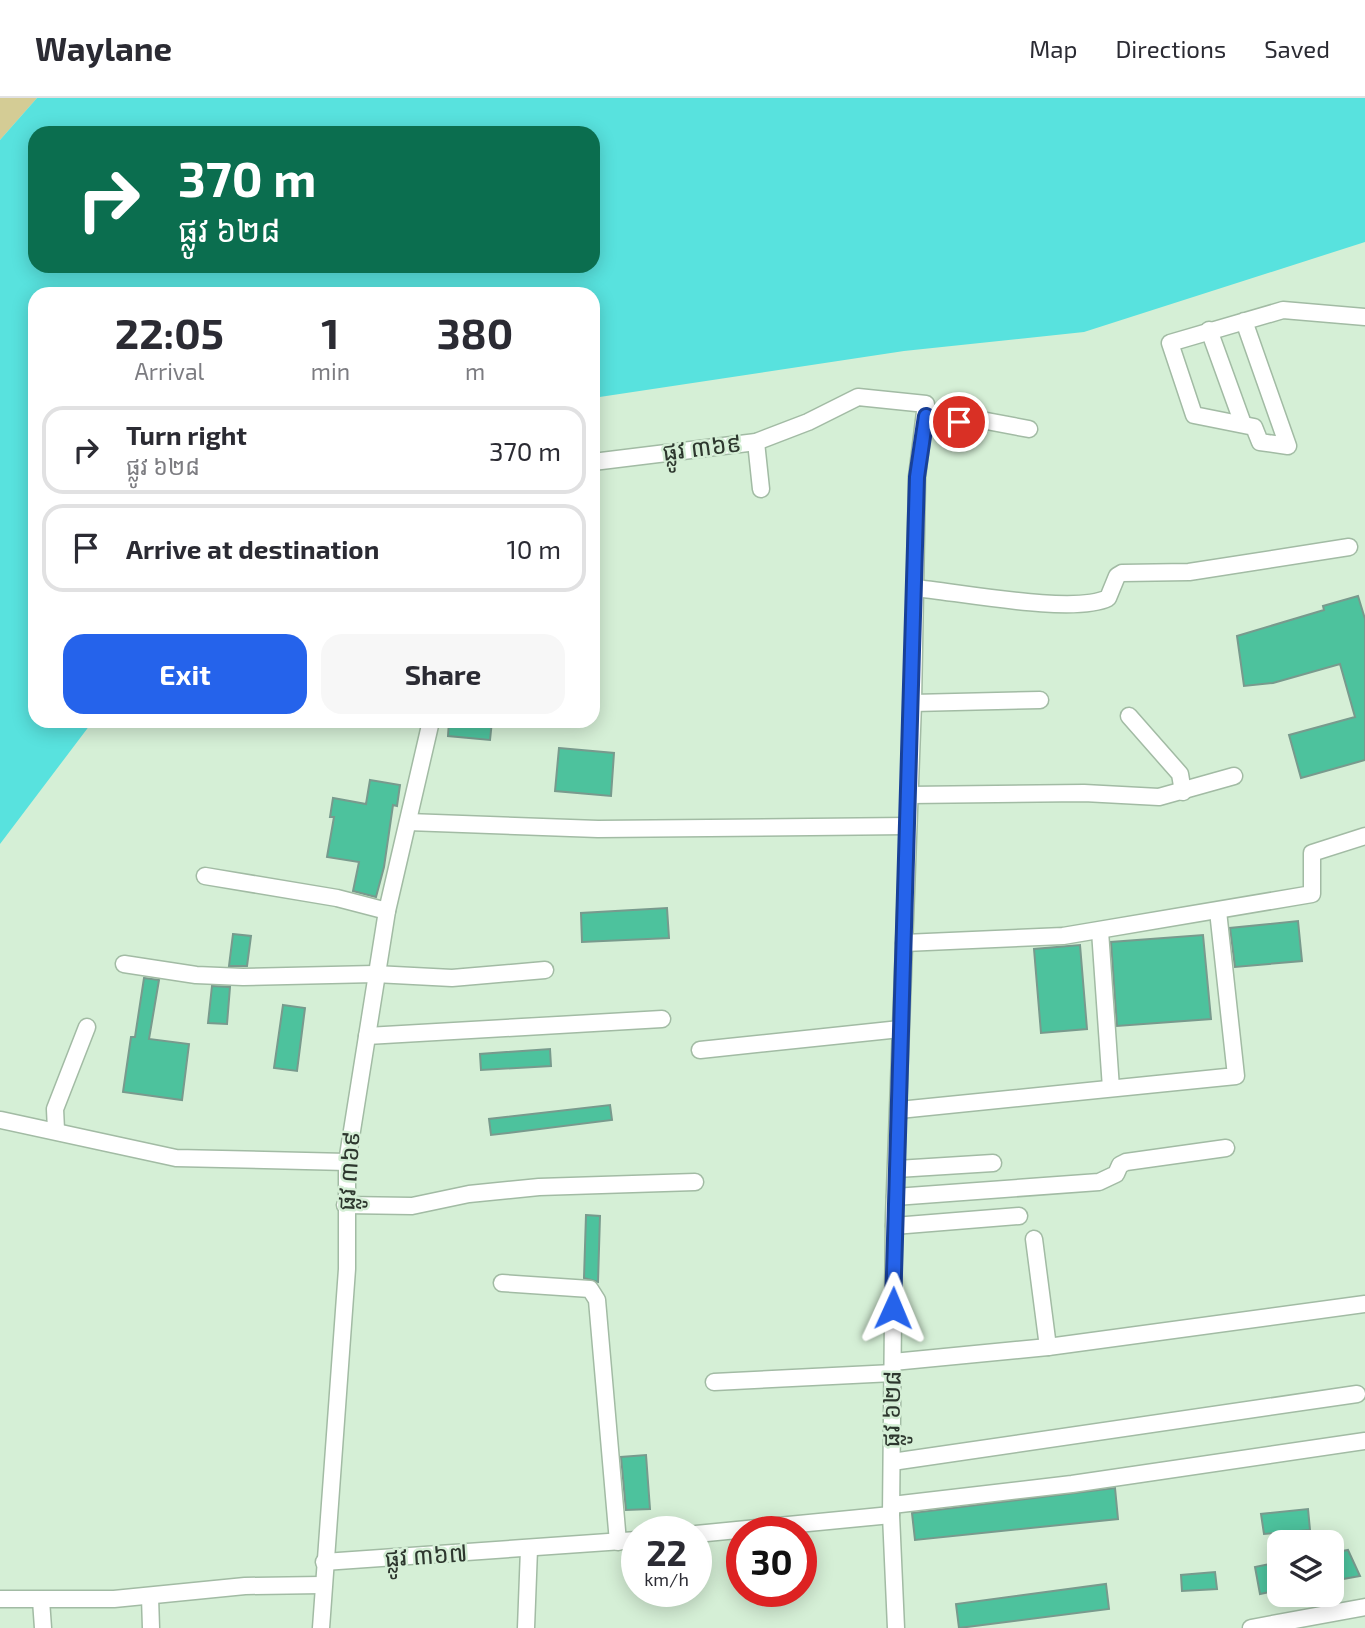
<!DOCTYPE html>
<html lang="en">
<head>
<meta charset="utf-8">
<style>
  body { margin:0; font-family:"Exo 2","Noto Sans Khmer",sans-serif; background:#f7f7f7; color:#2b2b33; height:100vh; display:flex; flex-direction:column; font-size:26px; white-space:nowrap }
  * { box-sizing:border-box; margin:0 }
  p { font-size:23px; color:#7c7c81 }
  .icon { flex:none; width:38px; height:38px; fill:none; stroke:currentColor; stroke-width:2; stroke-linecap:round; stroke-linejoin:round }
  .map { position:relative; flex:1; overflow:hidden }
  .details { position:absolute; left:28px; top:189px; width:572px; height:441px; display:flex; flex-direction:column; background:#fff; border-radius:21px; box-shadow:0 4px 18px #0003 }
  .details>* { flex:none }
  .guide { position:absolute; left:28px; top:28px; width:572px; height:147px; border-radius:21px; box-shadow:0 4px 18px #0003; background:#0b6e4f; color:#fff; overflow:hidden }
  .fabs { position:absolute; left:1267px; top:1432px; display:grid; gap:14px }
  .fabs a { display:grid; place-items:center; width:77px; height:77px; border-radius:14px; background:#fff; box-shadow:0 4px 18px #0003; font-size:35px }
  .speed { position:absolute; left:621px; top:1418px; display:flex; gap:14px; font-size:35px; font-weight:700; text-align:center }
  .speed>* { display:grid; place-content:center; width:91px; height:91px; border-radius:50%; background:#fff; box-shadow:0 4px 18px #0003; line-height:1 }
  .speed small { font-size:18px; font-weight:400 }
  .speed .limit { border:10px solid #d22; background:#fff; color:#111 }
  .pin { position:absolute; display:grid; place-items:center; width:60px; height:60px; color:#fff; margin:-30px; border:4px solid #fff; border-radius:50%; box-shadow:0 2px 7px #0007 }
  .me { position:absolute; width:77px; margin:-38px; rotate:1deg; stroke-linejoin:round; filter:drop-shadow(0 0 5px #0008) }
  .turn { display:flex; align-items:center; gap:24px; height:147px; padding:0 35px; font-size:32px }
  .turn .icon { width:91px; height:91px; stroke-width:2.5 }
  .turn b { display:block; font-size:49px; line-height:60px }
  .eta { display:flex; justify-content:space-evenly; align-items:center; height:119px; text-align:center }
  .eta b { font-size:42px; font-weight:700; line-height:49px }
  .primary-button { display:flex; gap:14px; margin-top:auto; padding:14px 35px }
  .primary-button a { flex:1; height:80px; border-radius:21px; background:#2563eb; color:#fff; font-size:28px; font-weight:700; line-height:80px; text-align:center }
  .primary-button a+a { background:#f7f7f7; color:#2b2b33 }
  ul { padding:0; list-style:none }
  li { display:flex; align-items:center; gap:21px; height:88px; margin:0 14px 10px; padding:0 21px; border:4px solid #e1e1e2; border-radius:21px }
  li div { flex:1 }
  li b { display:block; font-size:26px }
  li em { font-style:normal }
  header { display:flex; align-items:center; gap:42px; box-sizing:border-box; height:98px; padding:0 35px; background:#fff; border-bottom:2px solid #e1e1e2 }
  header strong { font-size:33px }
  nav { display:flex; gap:38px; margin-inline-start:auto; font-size:24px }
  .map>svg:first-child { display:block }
  .green { fill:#d4cc95 }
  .water { fill:#58e2de; fill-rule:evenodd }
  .building { fill:#4dc29d; stroke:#789a8d; stroke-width:2 }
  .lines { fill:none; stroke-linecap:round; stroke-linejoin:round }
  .minor-casing { stroke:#a2bba4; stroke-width:19 }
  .minor { stroke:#fff; stroke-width:16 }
  .route-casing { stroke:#184099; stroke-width:18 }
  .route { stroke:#2563eb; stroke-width:12 }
  .labels { text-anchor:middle; stroke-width:5; stroke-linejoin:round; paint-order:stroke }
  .street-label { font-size:24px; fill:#2d372e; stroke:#d5efd6 }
</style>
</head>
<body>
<header>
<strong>Waylane</strong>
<nav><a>Map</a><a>Directions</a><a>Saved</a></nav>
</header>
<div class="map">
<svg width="1365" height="1530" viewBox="0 0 1365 1530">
  <rect width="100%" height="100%" fill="#d5efd6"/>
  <!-- green -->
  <path class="green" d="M0 0H37L0 42Z"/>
  <!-- water -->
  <path class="water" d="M37 0H1365V144L1084 234 904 253 593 300V196H35V623H93L0 746V42ZM35 35H593V168H35Z"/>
  <!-- building -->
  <g class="building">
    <path d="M1358 498 1365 521V662L1301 680 1289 637 1355 619 1340 566 1273 585 1244 588 1237 538 1324 512 1323 508Z"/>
    <path d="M449 623H492L490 642 448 638Z"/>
    <path d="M559 650 614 655 611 698 555 693Z"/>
    <path d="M370 682 400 687 397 708 393 707 384 769 376 799 353 793 359 764 327 759 334 719H330L333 700 366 706Z"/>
    <path d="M667 810 669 840 582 844 581 815Z"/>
    <path d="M1298 823 1302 863 1235 869 1230 830Z"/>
    <path d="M233 836 251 838 247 868H229Z"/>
    <path d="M1203 837 1211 921 1117 928 1111 844Z"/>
    <path d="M1080 847 1087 931 1041 935 1034 851Z"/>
    <path d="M144 880 159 882 149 941 189 946 182 1002 123 994 131 939H135Z"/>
    <path d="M212 888 230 889 227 926 208 925Z"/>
    <path d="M283 907 305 910 297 973 274 970Z"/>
    <path d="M550 951 551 968 481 972 480 956Z"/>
    <path d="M610 1007 612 1022 491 1037 489 1021Z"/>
    <path d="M586 1117 600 1118 598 1184 584 1180Z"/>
    <path d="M646 1357 650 1411 626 1412 621 1359Z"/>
    <path d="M1115 1390 1118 1421 915 1442 912 1415Z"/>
    <path d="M1308 1411 1310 1432 1264 1436 1261 1416Z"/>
    <path d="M1348 1452 1360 1478 1332 1483V1455Z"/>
    <path d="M1279 1464V1492L1260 1496 1255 1469Z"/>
    <path d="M1215 1474 1217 1491 1182 1493 1181 1477Z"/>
    <path d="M1106 1486 1109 1511 959 1530 956 1506Z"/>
  </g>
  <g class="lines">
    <!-- minor casing -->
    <g class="minor-casing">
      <g id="minor">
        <path d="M1244 223 1288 348 1260 344 1254 329 1194 317 1170 245 1283 212 1365 219"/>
        <path d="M1209 232 1243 326"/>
        <path d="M926 318 941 327 976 321 1029 331"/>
        <path d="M756 344 761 391"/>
        <path d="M593 364 756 344 808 324 858 299 926 306 917 379 913 605 894 1119 891 1417 896 1530"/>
        <path d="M915 490C958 494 1074 517 1108 500L1117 478 1122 475 1189 474 1349 449"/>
        <path d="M913 605 1040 602"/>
        <path d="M1129 618 1180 676 1183 694"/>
        <path d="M909 697 1084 695 1159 699 1234 678"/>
        <path d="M408 724 598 731 908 728"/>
        <path d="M205 778 337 800 387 813"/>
        <path d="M1100 833 1111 990"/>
        <path d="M904 845 1063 838 1312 796V755L1365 738"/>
        <path d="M124 866 196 877 243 879 375 876 452 880 545 872"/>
        <path d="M367 938 662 921"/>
        <path d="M700 952 900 931"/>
        <path d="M899 1012 1236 978 1218 813"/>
        <path d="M1 1022 176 1060 347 1064"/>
        <path d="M56 1032 55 1011 87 929"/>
        <path d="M897 1071 993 1065"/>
        <path d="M895 1099 1099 1084 1116 1076 1120 1067 1126 1064 1226 1050"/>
        <path d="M345 1107 412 1108 469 1096 539 1089 695 1084"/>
        <path d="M894 1128 1019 1118"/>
        <path d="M1034 1141 1048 1249"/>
        <path d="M502 1185 590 1191 597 1202 618 1444"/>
        <path d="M893 1264 1048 1249 1365 1206"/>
        <path d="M714 1284 893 1275"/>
        <path d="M892 1364 1357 1296"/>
        <path d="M892 1407 1072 1386 1365 1343"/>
        <path d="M696 1436 891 1417"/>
        <path d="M324 1464 637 1442"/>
        <path d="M150 1499 151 1530"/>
        <path d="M0 1501H114L245 1488 322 1487"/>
        <path d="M41 1502 43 1530"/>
        <path d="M321 1530 347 1171V1064L387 813 431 623"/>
        <path d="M526 1530 529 1451"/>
        <path d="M1251 1530 1365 1509"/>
      </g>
    </g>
    <!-- minor -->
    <use href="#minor" class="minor"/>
  </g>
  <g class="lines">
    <!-- route casing -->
    <g class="route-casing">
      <path id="route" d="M893 1210 917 379 926 318 941 327 959 324"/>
    </g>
    <!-- route -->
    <use href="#route" class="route"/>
  </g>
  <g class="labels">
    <!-- street labels -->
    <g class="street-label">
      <text transform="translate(702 350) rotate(-7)" y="8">ផ្លូវ ៣៦៩</text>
      <text transform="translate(349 1073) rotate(-86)" y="8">ផ្លូវ ៣៦៩</text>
      <text transform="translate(892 1311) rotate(-89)" y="8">ផ្លូវ ៦២៨</text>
      <text transform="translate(426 1458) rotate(-4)" y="8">ផ្លូវ ៣៦៧</text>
    </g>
  </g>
</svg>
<div class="fabs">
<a><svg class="icon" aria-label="layers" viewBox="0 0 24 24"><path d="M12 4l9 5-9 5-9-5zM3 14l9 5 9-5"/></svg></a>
</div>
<div class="speed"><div>22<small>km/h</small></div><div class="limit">30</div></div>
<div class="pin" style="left:959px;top:324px;background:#d93025"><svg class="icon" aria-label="arrive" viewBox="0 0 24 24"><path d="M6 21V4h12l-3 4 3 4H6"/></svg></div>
<svg class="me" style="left:893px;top:1210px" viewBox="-20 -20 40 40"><path d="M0-17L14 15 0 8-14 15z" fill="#2563eb" stroke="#fff" stroke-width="4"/></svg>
<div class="guide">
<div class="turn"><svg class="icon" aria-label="right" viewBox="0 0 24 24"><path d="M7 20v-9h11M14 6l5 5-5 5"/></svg><div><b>370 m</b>ផ្លូវ ៦២៨</div></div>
</div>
<section class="details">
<div class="eta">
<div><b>22:05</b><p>Arrival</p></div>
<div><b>1</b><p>min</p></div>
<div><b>380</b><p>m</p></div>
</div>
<ul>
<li><svg class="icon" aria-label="right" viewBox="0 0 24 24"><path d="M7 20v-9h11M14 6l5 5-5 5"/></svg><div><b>Turn right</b><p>ផ្លូវ ៦២៨</p></div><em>370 m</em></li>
<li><svg class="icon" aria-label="arrive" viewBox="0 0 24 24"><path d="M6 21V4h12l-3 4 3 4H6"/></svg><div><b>Arrive at destination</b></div><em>10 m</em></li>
</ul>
<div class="primary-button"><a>Exit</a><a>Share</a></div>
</section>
</div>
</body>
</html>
